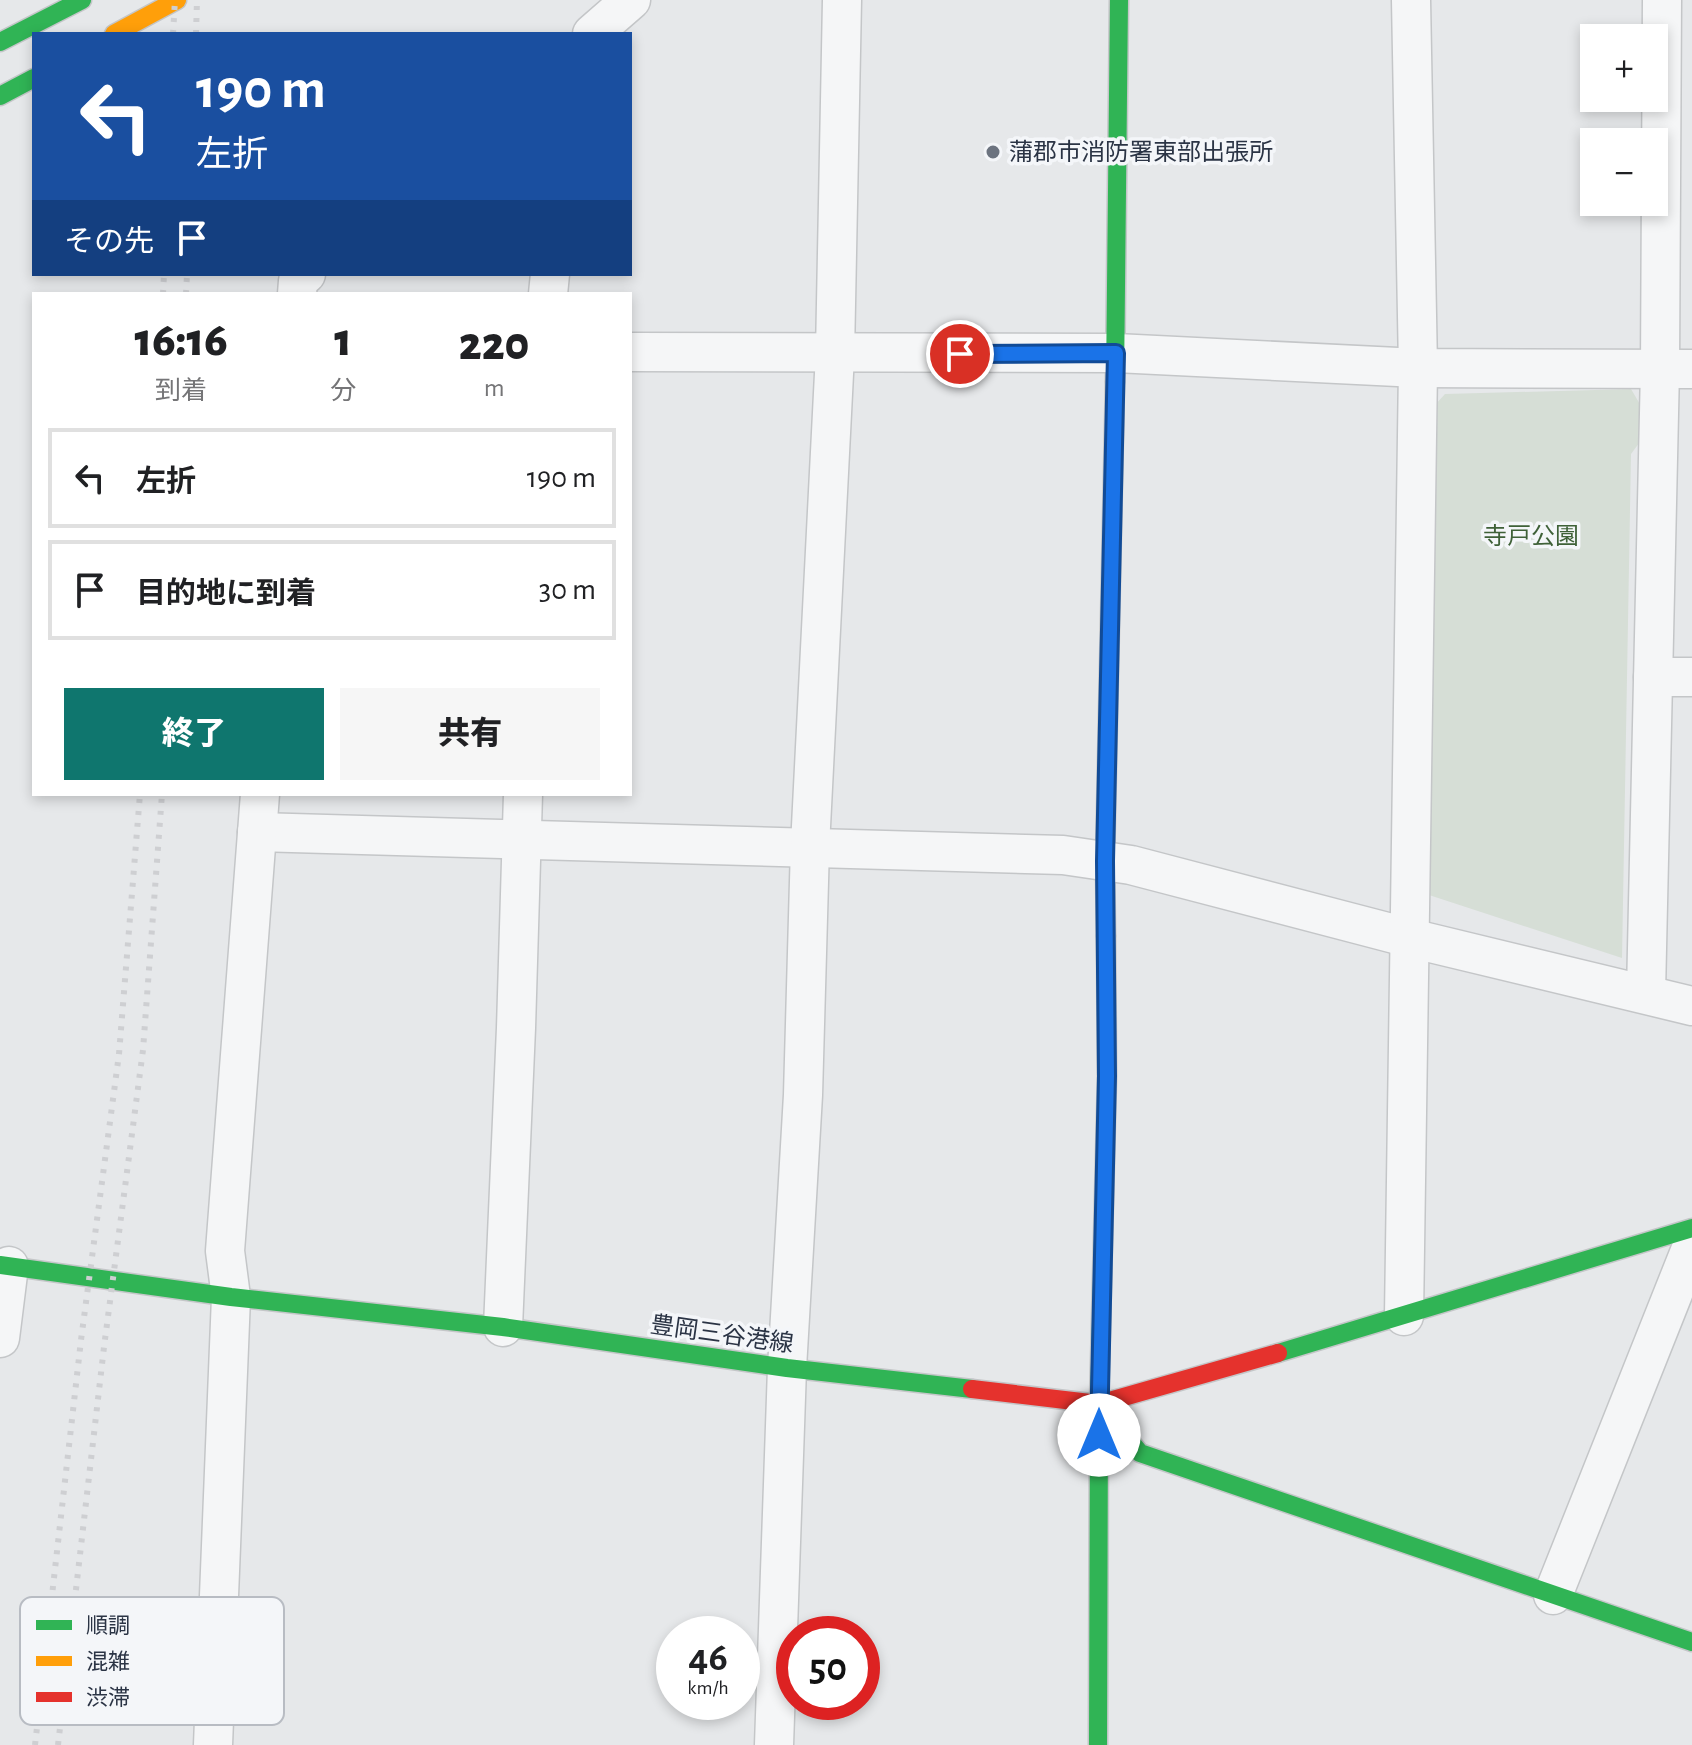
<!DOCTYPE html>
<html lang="ja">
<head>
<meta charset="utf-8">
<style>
  body { margin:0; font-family:"Alegreya Sans","Noto Sans JP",sans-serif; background:#f6f6f6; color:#202124; height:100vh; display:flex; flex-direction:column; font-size:30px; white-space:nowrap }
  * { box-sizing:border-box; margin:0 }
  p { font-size:26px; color:#757577 }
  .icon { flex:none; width:44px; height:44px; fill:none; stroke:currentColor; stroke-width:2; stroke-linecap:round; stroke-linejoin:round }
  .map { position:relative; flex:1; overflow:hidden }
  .drawer { position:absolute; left:32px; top:292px; width:600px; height:504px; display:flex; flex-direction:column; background:#fff; border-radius:0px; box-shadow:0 4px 12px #0003 }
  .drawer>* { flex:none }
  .hud { position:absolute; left:32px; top:32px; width:600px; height:244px; border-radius:0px; box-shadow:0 4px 12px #0003; background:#1a4fa0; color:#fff; overflow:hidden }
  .controls { position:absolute; left:1580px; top:24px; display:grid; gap:16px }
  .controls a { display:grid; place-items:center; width:88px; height:88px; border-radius:0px; background:#fff; box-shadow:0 4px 12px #0003; font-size:40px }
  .speed { position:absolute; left:656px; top:1616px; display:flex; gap:16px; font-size:40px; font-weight:700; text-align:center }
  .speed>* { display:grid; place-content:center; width:104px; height:104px; border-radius:50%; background:#fff; box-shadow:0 4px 12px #0003; line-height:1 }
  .speed small { font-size:20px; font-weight:400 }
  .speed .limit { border:12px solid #d22; background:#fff; color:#111 }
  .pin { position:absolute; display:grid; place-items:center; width:68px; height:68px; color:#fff; margin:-34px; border:4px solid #fff; border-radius:50%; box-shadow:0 2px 8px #0007 }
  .me { position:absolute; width:88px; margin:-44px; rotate:0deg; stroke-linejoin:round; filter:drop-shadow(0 0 6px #0008) }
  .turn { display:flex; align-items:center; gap:28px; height:168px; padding:0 32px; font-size:36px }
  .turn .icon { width:104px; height:104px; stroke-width:2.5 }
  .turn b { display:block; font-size:56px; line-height:68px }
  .then { display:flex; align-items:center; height:76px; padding:0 32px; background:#0003; gap:16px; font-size:30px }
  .eta { display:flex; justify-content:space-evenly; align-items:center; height:136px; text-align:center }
  .eta b { font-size:48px; font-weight:800; line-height:56px }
  .cta { display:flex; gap:16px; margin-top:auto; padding:16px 32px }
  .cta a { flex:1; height:92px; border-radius:0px; background:#0f766e; color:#fff; font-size:32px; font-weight:800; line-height:92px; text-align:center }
  .cta a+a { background:#f6f6f6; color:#202124 }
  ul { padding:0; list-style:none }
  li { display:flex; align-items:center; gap:24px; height:100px; margin:0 16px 12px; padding:0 16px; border:4px solid #e0e0e0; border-radius:0px }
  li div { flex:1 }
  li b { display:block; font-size:30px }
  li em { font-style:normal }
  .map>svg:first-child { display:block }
  .green { fill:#d6ded6 }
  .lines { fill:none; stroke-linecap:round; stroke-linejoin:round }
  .street-casing { stroke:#c4c6c8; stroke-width:41 }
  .fast-casing { stroke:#c4c6c8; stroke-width:21 }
  .slow-casing { stroke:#c4c6c8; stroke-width:21 }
  .jam-casing { stroke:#c4c6c8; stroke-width:21 }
  .street { stroke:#f5f6f7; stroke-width:38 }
  .fast { stroke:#30b455; stroke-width:18 }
  .slow { stroke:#ff9f0a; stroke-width:18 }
  .jam { stroke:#e5322d; stroke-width:18 }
  .rail { stroke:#cecfd2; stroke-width:6; stroke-dasharray:4 8; stroke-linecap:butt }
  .route-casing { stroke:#114b97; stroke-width:20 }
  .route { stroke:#1a73e8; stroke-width:14 }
  .poi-dot { fill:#6c737f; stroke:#f4f6f9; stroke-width:3 }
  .labels { text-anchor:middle; stroke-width:7; stroke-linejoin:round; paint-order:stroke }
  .poi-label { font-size:24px; fill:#2b3445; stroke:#f4f6f9; text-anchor:start }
  .park-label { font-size:24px; fill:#3f6138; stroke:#f4f6f9 }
  .street-label { font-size:24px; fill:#2b3445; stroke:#f4f6f9 }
  .key { fill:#f4f6f9; stroke:#b8bcc3; stroke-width:2 }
  .key-label { font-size:22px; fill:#2b3445 }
</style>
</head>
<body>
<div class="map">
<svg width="1692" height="1745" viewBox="0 0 1692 1745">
  <rect width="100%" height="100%" fill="#e6e8ea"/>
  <!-- green -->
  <path class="green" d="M1631 389 1641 406 1645 435 1631 454 1622 958 1429 895 1434 406 1445 394Z"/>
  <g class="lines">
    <!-- street casing -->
    <g class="street-casing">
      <g id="street">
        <path d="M592 34 631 0"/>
        <path d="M297 294 298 281 306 274"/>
        <path d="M548 294 550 274"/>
        <path d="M630 352 1116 353 1418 368 1692 369"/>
        <path d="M1653 677H1692"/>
        <path d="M257 832 1063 855 1131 865 1410 938 1692 1006"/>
        <path d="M1646 993 1660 369 1662 0"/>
        <path d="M1404 1316 1418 368 1411 0"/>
        <path d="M503 1327 516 1028 523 794"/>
        <path d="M0 1338 9 1266"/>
        <path d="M1553 1595 1692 1246"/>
        <path d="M213 1745 231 1297 225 1251 260 794"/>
        <path d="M774 1745 787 1368 803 1095 810 846 835 354 842 0"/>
      </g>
    </g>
    <!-- fast casing -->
    <g class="fast-casing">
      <g id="fast">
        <path d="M0 42 82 0"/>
        <path d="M0 96 34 78"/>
        <path d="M1115 382 1119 0"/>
        <path d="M0 1265 231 1297 503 1327 787 1368 972 1389"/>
        <path d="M1278 1353 1692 1228"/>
        <path d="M1099 1404 1140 1453 1692 1642"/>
        <path d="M1098 1745 1099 1404 1107 1076 1106 936"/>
      </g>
    </g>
    <!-- slow casing -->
    <g class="slow-casing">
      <g id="slow">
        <path d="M114 34 177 0"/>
        <path d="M1106 936 1105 861 1115 382"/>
      </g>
    </g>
    <!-- jam casing -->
    <g class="jam-casing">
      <path id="jam" d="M972 1389 1099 1404 1278 1353"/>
    </g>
    <!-- street -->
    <use href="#street" class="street"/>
    <!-- fast -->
    <use href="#fast" class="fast"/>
    <!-- slow -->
    <use href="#slow" class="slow"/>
    <!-- jam -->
    <use href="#jam" class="jam"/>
    <!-- rail -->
    <g class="rail">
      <path d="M173 34 175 0"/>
      <path d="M196 34 197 0"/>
      <path d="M163 294 164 274"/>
      <path d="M186 294 187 274"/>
      <path d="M35 1745 81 1340 119 1054 140 794"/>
      <path d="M58 1745 104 1347 143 1050 162 794"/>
    </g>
  </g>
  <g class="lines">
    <!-- route casing -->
    <g class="route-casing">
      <path id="route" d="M960 354 1116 353 1105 861 1107 1076 1099 1435"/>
    </g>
    <!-- route -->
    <use href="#route" class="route"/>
  </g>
  <!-- markers -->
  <circle class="poi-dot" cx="993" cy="152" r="8"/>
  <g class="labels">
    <!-- poi labels -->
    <g class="poi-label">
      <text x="1009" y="160">蒲郡市消防署東部出張所</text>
    </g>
    <!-- park labels -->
    <g class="park-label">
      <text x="1531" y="544">寺戸公園</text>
    </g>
    <!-- street labels -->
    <g class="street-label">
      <text transform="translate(722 1334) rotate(8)" y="8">豊岡三谷港線</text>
    </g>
  </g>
  <!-- legend -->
  <rect x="20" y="1597" width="264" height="128" rx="12" class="key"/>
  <rect x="36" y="1620" width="36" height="10" fill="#30b455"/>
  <rect x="36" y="1656" width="36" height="10" fill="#ff9f0a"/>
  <rect x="36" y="1692" width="36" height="10" fill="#e5322d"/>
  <g class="key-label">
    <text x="86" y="1633">順調</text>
    <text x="86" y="1669">混雑</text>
    <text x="86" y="1705">渋滞</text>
  </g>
</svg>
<div class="controls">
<a>+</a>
<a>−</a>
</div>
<div class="speed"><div>46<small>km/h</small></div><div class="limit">50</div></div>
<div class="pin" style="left:960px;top:354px;background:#d93025"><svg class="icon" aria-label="arrive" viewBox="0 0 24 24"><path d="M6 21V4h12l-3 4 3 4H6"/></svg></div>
<svg class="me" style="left:1099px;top:1435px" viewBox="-20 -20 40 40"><circle r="19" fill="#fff"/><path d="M0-13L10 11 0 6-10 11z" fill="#1a73e8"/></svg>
<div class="hud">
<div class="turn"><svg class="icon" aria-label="left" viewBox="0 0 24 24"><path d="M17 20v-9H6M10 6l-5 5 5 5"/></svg><div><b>190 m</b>左折</div></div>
<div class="then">その先<svg class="icon" aria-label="arrive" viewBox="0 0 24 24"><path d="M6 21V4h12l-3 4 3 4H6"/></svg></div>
</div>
<section class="drawer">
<div class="eta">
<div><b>16:16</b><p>到着</p></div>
<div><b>1</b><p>分</p></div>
<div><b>220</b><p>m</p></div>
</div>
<ul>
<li><svg class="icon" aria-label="left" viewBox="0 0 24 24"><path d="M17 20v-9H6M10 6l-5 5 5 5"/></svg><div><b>左折</b></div><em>190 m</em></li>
<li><svg class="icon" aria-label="arrive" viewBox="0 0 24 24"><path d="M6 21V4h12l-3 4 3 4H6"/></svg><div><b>目的地に到着</b></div><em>30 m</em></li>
</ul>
<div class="cta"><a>終了</a><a>共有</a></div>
</section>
</div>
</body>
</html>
